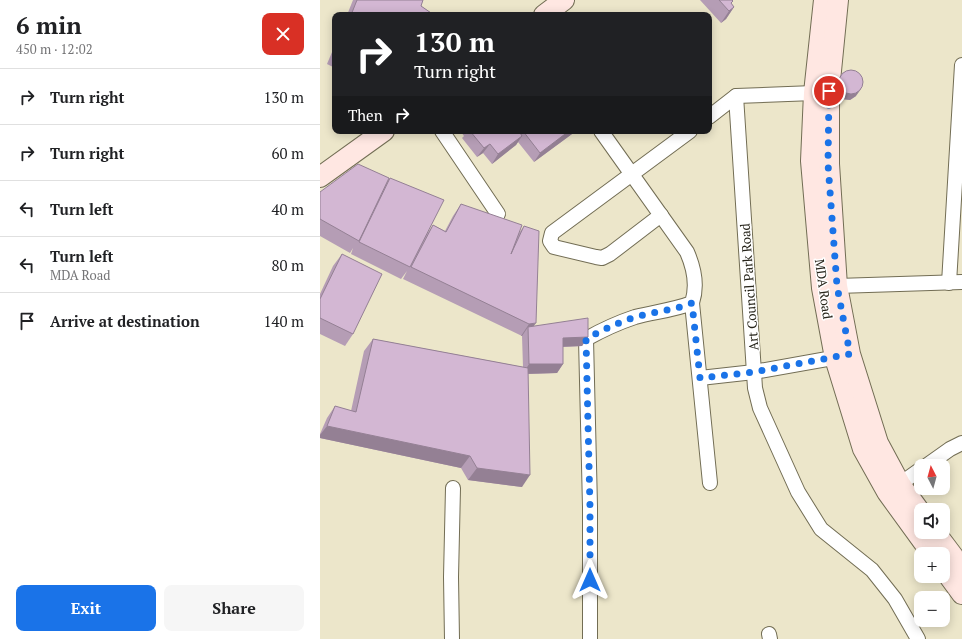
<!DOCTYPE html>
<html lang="en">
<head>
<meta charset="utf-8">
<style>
  body { margin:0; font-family:"PT Serif",serif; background:#f6f6f6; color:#202124; height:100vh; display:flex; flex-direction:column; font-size:15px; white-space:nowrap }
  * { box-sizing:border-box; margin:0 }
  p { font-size:13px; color:#757577 }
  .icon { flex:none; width:22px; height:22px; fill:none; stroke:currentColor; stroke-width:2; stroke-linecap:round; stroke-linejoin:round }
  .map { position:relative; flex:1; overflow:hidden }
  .panel { display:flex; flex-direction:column; background:#fff; width:320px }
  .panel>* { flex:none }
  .top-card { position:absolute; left:12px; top:12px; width:380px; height:122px; border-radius:8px; box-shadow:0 2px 10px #0003; background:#202124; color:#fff; overflow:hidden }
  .needle { width:26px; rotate:354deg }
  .tools { position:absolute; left:594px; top:459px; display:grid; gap:8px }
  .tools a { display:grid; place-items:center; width:36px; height:36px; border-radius:8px; background:#fff; box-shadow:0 2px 10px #0003; font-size:20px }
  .pin { position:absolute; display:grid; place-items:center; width:34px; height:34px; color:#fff; margin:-17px; border:2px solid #fff; border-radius:50%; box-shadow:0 1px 4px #0007 }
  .me { position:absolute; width:44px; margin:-22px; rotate:0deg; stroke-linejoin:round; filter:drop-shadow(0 0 3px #0008) }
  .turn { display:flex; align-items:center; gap:14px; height:84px; padding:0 16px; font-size:18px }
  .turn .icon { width:52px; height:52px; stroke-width:2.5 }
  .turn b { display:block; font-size:28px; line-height:34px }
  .then { display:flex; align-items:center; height:38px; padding:0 16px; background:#0003; gap:8px; font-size:15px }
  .round { display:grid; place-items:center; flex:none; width:42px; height:42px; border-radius:8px; background:#f6f6f6 }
  .head { display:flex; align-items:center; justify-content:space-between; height:68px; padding:0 16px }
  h1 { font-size:24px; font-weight:700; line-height:30px }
  .button { display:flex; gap:8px; margin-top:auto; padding:8px 16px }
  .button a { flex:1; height:46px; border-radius:8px; background:#1a73e8; color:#fff; font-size:16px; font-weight:700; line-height:46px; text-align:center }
  .button a+a { background:#f6f6f6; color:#202124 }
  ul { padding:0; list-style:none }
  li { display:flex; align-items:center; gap:12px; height:56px; padding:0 16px; border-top:1px solid #e0e0e0 }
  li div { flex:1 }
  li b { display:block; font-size:15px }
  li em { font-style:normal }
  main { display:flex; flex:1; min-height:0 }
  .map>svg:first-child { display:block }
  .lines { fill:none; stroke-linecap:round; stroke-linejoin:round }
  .street-casing { stroke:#726d54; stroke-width:16 }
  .secondary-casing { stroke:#726d54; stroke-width:22 }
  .street { stroke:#fff; stroke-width:14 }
  .secondary { stroke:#ffe7e2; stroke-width:20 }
  .wall { fill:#b59db5 }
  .shaded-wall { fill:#948094 }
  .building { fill:#d3b7d3; stroke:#948094 }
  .route { stroke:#1a73e8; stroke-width:7; stroke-dasharray:0 12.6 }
  .labels { text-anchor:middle; stroke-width:3; stroke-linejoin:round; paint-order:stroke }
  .street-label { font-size:13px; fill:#27251b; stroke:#fff }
</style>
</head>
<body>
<main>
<section class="panel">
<div class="head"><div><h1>6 min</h1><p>450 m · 12:02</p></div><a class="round" style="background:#d93025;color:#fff"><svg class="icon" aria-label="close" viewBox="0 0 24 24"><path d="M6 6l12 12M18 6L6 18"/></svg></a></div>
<ul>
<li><svg class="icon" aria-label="right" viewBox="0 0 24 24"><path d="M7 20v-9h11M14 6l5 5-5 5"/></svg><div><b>Turn right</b></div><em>130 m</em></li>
<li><svg class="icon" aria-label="right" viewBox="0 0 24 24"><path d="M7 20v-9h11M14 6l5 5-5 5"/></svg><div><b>Turn right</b></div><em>60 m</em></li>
<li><svg class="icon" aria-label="left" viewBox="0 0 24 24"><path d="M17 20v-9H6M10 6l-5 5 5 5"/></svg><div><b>Turn left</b></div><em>40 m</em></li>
<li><svg class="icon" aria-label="left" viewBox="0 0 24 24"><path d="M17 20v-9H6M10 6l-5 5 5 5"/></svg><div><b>Turn left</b><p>MDA Road</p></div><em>80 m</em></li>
<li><svg class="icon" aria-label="arrive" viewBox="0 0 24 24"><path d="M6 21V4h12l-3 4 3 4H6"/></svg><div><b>Arrive at destination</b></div><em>140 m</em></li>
</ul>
<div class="button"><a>Exit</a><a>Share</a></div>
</section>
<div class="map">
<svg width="642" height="639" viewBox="0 0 642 639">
  <rect width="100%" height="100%" fill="#ece6ca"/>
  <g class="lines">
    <!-- street casing -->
    <g class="street-casing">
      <g id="street">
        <path d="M416 96 435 388 440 408 478 492 501 529 552 570 575 599 598 639"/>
        <path d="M389 117 416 96 494 93"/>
        <path d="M122 131 178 214"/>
        <path d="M341 215 290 254 282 258 276 257 234 247 230 241 232 233 370 131"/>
        <path d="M629 283 642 65"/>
        <path d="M517 286 642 282"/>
        <path d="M372 303 390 483"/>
        <path d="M380 378 434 372 524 356"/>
        <path d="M606 466 630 449 642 443"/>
        <path d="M580 484 601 469"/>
        <path d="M449 634 450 639"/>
        <path d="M132 639 131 577 133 488"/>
        <path d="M270 639V507L266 339C282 330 297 323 315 317 334 312 354 310 372 303 378 285 374 268 367 252L281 131"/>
      </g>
    </g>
    <!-- secondary casing -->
    <g class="secondary-casing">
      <g id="secondary">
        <path d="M504 0 494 93 491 161 502 288 515 358 543 449 567 492 612 554"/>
        <path d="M518 0 509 91V164L517 286 530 354 558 443 580 484 601 513"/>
        <path d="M224 15 244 0"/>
        <path d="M0 177 64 131"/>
        <path d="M615 532 642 568"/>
        <path d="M623 568 642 594"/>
      </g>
    </g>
    <!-- street -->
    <use href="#street" class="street"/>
    <!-- secondary -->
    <use href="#secondary" class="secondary"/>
  </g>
  <!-- wall -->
  <g class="wall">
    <path d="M33 0H103L101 6 114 15H27Z"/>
    <path d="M380 0H412L411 4 414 7 406 19 401 23Z"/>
    <path d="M15 45V68L7 64Z"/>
    <path d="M523 72 536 96 530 100 522 99 519 97 515 89V85Z"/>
    <path d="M142 131H254L252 134 214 162 198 142 196 145 172 164 163 153 157 157 142 138 144 136 141 132Z"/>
    <path d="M70 178 106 235 113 225 125 231 133 216 141 204 199 233 204 226 214 326 268 337 262 346 243 347V364L237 373 208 374 202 487 148 480 141 468 0 438V434L7 418 15 406 31 411 44 351 53 339 203 367 202 336 83 279 87 271 81 279 31 254 33 248 30 253 0 236V192L66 183Z"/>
    <path d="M22 254 33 334 25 346 0 334V294L13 266Z"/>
  </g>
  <!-- shaded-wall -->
  <g class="shaded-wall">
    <path d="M414 7 406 19 401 23 409 11Z"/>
    <path d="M541 89 536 96 530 100 522 99 526 93Z"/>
    <path d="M249 131H254L252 134 214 162 220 153Z"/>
    <path d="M202 136 196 145 172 164 178 154Z"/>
    <path d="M170 144 163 153 157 157 164 148Z"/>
    <path d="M216 323 208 334V327L202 336H201L209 324Z"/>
    <path d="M268 337 262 346 236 347 243 338Z"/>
    <path d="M209 364H243L237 373 203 374Z"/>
    <path d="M7 426 150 456 141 468 0 438V435Z"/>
    <path d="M157 468 210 475 202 487 148 480Z"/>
  </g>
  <!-- building -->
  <g class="building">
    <path d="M37 0H103L101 6 114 15H31Z"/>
    <path d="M399 0H412L413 1 411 3 414 7 409 11Z"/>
    <circle cx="531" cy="82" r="12"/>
    <path d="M150 131H199L202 136 178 154 170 144 164 148Z"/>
    <path d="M203 131H249L220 153Z"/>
    <path d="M38 164 69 178 39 241 0 219V192Z"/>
    <path d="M70 178 124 200 90 267 39 242Z"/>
    <path d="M141 204 202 225 191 254 204 226 219 231 216 323 209 324 91 267 113 225 126 232Z"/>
    <path d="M22 254 62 274 33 334 0 318V299Z"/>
    <path d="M268 318V337L243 338V364H209L208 327Z"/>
    <path d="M53 339 208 368 210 475 157 468 150 456 7 426 15 406 36 412Z"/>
  </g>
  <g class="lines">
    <!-- route -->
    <path class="route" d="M270 580V507L266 339C282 330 297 323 315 317 334 312 354 310 372 303L380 378 434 372 530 354 517 286 508 164 509 91"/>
  </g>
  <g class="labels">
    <!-- street labels -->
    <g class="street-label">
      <text transform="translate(429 287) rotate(-94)" y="5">Art Council Park Road</text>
      <text transform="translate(504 289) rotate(82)" y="5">MDA Road</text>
    </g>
  </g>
</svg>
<div class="tools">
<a><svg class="needle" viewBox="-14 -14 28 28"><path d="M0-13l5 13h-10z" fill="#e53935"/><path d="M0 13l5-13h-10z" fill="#757577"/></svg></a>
<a><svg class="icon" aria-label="sound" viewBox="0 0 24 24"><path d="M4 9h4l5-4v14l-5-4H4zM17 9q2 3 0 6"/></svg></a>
<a>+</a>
<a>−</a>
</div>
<div class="pin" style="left:509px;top:91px;background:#d93025"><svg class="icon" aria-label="arrive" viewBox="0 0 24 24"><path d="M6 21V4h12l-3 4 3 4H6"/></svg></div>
<svg class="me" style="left:270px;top:580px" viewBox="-20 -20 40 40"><path d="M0-17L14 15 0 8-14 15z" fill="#1a73e8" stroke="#fff" stroke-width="4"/></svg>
<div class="top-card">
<div class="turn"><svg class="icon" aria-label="right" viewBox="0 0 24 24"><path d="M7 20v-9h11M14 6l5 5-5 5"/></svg><div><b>130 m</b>Turn right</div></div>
<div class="then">Then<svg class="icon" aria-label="right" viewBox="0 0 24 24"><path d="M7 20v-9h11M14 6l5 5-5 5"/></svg></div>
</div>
</div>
</main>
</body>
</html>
